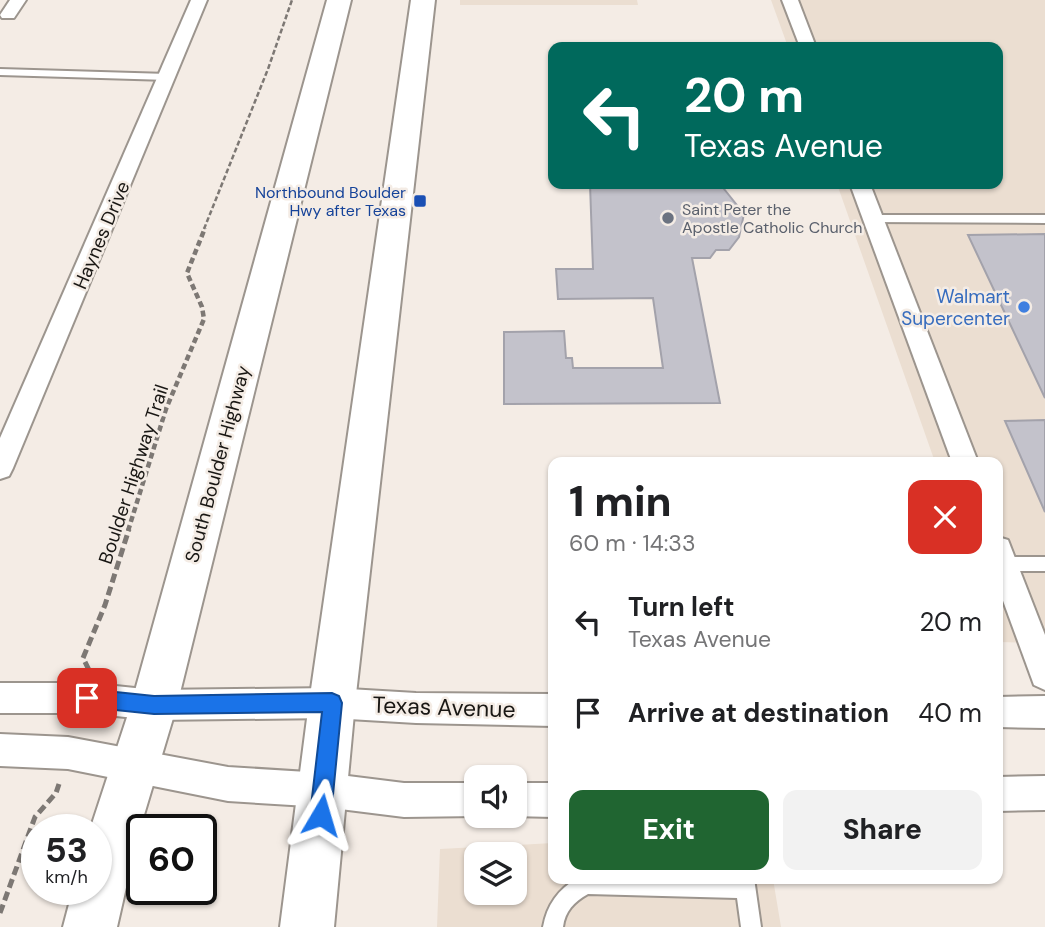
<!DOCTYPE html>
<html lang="en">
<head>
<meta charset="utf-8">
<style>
  body { margin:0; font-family:"DM Sans",sans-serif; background:#f2f2f2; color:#202124; height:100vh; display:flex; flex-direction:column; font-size:26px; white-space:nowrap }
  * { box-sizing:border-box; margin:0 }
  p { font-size:23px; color:#757577 }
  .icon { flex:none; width:38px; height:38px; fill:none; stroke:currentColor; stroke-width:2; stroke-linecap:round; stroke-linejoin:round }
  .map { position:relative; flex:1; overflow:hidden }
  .sheet { position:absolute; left:548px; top:457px; width:455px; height:427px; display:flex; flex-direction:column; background:#fff; border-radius:14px; box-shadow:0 2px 5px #0004 }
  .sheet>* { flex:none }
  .banner { position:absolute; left:548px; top:42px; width:455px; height:147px; border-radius:14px; box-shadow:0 2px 5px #0004; background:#00695c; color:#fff; overflow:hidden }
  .fabs { position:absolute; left:464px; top:765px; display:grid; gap:14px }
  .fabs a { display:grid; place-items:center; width:63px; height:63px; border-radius:14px; background:#fff; box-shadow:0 2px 5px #0004; font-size:35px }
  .speed { position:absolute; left:21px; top:814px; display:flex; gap:14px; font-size:35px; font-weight:700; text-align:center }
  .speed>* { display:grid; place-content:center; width:91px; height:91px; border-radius:50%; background:#fff; box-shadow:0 2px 5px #0004; line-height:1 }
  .speed small { font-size:18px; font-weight:400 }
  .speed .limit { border:4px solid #111; border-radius:10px; background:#fff; color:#111 }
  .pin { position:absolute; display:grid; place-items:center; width:60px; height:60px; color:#fff; margin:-30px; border-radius:14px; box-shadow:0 4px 10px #0006 }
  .me { position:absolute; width:77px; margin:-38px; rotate:7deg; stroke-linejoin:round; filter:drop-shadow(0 0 5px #0008) }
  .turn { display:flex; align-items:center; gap:24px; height:147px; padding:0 21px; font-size:32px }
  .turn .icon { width:91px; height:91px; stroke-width:2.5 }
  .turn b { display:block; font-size:49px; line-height:60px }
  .round { display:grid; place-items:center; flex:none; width:74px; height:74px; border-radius:14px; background:#f2f2f2 }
  .overview { display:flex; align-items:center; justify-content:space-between; height:119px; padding:0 21px }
  h1 { font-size:42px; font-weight:800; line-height:52px }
  .action { display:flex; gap:14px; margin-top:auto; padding:14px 21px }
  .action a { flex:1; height:80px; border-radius:14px; background:#206531; color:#fff; font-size:28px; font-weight:800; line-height:80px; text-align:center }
  .action a+a { background:#f2f2f2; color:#202124 }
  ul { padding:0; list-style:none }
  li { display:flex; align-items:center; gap:21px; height:91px; padding:0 21px }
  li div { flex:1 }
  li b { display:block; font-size:26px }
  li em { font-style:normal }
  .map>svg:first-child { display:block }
  .built { fill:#ebded1; fill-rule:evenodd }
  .building { fill:#c3c2cb; stroke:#a3a2ab; stroke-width:2 }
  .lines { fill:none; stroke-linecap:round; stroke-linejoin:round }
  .lane-casing { stroke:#9c958e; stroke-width:4 }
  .street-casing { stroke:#9c958e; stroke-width:4 }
  .primary-casing { stroke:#9c958e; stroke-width:4 }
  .path-far2 { stroke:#7d7874; stroke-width:2.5; stroke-dasharray:5 2.5; stroke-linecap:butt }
  .path-far1 { stroke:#7d7874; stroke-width:4.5; stroke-dasharray:6 3.5; stroke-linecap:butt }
  .path { stroke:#7d7874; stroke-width:5; stroke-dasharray:9 4.5; stroke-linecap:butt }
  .lane { fill:#fff; fill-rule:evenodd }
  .street { fill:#fff; fill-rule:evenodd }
  .primary { fill:#fff; fill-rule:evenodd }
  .route { fill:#1a73e8; stroke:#114b97; stroke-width:2 }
  .transit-dot { fill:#1a4fb4; stroke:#f4ece5; stroke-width:2.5 }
  .worship-dot { fill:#6b7280; stroke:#f4ece5; stroke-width:2.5 }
  .shop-dot { fill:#3f7fe0; stroke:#f4ece5; stroke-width:2.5 }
  .labels { text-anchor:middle; stroke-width:5; stroke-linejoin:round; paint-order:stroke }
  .far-transit-label { font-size:16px; fill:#164399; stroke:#f4ece5; text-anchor:end }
  .far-worship-label { font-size:16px; fill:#5b616d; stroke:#f4ece5; text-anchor:start }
  .street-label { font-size:19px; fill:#191714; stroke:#f4ece5 }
  .shop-label { font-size:19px; fill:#366cbe; stroke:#f4ece5; text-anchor:end }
  .near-street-label { font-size:23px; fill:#191714; stroke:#f4ece5 }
</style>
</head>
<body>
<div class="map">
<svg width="1045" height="927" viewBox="0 0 1045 927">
  <rect width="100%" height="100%" fill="#f4ece5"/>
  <!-- built -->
  <g class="built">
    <path d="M460 0H637L638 5H460Z"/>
    <path d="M771 0H1045V643L999 642 998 462H935L837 184H998V47H788Z"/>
    <path d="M553 843V878L773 879 781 927H437L440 849ZM476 854H514V892H476Z"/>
  </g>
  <!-- building -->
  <g class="building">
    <path d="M590 184H720L744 214 739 237 729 250H716L710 258H692L720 403 504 404V332L564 331 566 358H572L573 368H663L653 298 558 299 556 269H593Z"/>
    <path d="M1045 234V398L968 235Z"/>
    <path d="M1045 420V512L1005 421Z"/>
  </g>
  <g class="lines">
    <!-- lane casing -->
    <g class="lane-casing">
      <g id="lane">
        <path d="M0 69 168 74 173 77 168 80 0 75Z"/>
        <path d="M873 215H1045V223L869 222V216Z"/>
        <path d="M1003 557H1045V571H1003L998 568V559Z"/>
        <path d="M578 878H754L761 927H741L737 898 588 894C574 902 565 911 563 927H543C547 905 558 889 578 878Z"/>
      </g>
    </g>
    <!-- street casing -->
    <g class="street-casing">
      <g id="street">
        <path d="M10 0H26L14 18H2L0 15Z"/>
        <path d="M191 0H207L13 468 9 476 0 479V438Z"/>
        <path d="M782 0H798L816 47H800Z"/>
        <path d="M850 184H870L978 462H952Z"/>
        <path d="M998 537 1008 540 1045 635V690L1034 685 998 587Z"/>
        <path d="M0 683H87L154 690 332 688 416 693 553 694V726L416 723 332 718 154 720 87 713H0Z"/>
        <path d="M1045 696V728L998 727V697Z"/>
        <path d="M0 734 68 737 228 767 324 773 404 783H476V816H479L404 817 324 807 228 801 68 769 0 766Z"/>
        <path d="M1045 776V810L998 811V777Z"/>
        <path d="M514 783H553V817L511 816H514Z"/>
      </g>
    </g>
    <!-- primary casing -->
    <g class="primary-casing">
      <g id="primary">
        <path d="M327 0H351L177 705 138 835 117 927H63L73 889H96V830H90L131 705Z"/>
        <path d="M411 0H435L355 703 334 927H280L309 703Z"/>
      </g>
    </g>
    <!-- path-far2 -->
    <path class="path-far2" d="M204 229 268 69 292 0"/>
    <!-- path-far1 -->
    <path class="path-far1" d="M128 531 166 409 204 319 202 307 187 273 205 228"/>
    <!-- path -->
    <g class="path">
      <path d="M89 670 83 658 105 605 129 529"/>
      <path d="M0 913 35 817 56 793 59 784"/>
    </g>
    <!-- lane -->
    <use href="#lane" class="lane"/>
    <!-- street -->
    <use href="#street" class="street"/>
    <!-- primary -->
    <use href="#primary" class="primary"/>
  </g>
  <!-- route -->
  <path class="route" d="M87 689 154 696 332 693 339 696 342 703 331 815 328 823 321 826 313 823 310 815 322 712 154 714 87 707 80 704 77 698 80 691Z"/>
  <!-- markers -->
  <rect class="transit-dot" x="413" y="194" width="14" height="14" rx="3.5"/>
  <circle class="worship-dot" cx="668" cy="218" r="7"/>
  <circle class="shop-dot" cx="1024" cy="307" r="7"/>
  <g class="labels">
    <!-- far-transit labels -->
    <g class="far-transit-label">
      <text x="406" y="198">Northbound Boulder<tspan x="406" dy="18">Hwy after Texas</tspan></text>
    </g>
    <!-- far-worship labels -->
    <g class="far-worship-label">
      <text x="682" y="215">Saint Peter the<tspan x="682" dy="18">Apostle Catholic Church</tspan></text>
    </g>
    <!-- street labels -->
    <g class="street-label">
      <text transform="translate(101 235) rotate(-67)" y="7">Haynes Drive</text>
      <text transform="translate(217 464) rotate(-75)" y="7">South Boulder Highway</text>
      <text transform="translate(133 474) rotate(-72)" y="7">Boulder Highway Trail</text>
    </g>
    <!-- shop labels -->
    <g class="shop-label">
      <text x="1010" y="303">Walmart<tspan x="1010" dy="22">Supercenter</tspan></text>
    </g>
    <!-- near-street labels -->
    <g class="near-street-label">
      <text transform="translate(444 707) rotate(2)" y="8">Texas Avenue</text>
    </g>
  </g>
</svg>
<div class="fabs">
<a><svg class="icon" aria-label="sound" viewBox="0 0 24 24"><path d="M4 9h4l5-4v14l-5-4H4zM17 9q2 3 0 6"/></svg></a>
<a><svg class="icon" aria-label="layers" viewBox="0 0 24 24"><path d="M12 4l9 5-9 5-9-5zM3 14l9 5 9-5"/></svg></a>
</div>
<div class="speed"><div>53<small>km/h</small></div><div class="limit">60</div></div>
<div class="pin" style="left:87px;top:698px;background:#d93025"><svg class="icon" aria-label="arrive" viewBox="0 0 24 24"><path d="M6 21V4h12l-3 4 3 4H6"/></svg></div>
<svg class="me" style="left:321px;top:815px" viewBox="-20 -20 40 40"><path d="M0-17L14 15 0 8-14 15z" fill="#1a73e8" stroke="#fff" stroke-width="4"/></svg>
<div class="banner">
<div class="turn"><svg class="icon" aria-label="left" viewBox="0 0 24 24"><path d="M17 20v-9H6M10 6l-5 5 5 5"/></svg><div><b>20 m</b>Texas Avenue</div></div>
</div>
<section class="sheet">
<div class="overview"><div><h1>1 min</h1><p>60 m · 14:33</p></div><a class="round" style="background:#d93025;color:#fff"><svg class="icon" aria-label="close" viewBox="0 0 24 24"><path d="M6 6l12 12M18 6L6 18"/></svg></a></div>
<ul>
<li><svg class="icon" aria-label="left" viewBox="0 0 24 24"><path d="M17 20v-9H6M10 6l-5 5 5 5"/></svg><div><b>Turn left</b><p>Texas Avenue</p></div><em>20 m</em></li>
<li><svg class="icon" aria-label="arrive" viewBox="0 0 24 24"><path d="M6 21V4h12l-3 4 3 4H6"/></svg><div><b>Arrive at destination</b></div><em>40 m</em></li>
</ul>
<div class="action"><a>Exit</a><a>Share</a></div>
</section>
</div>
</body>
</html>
